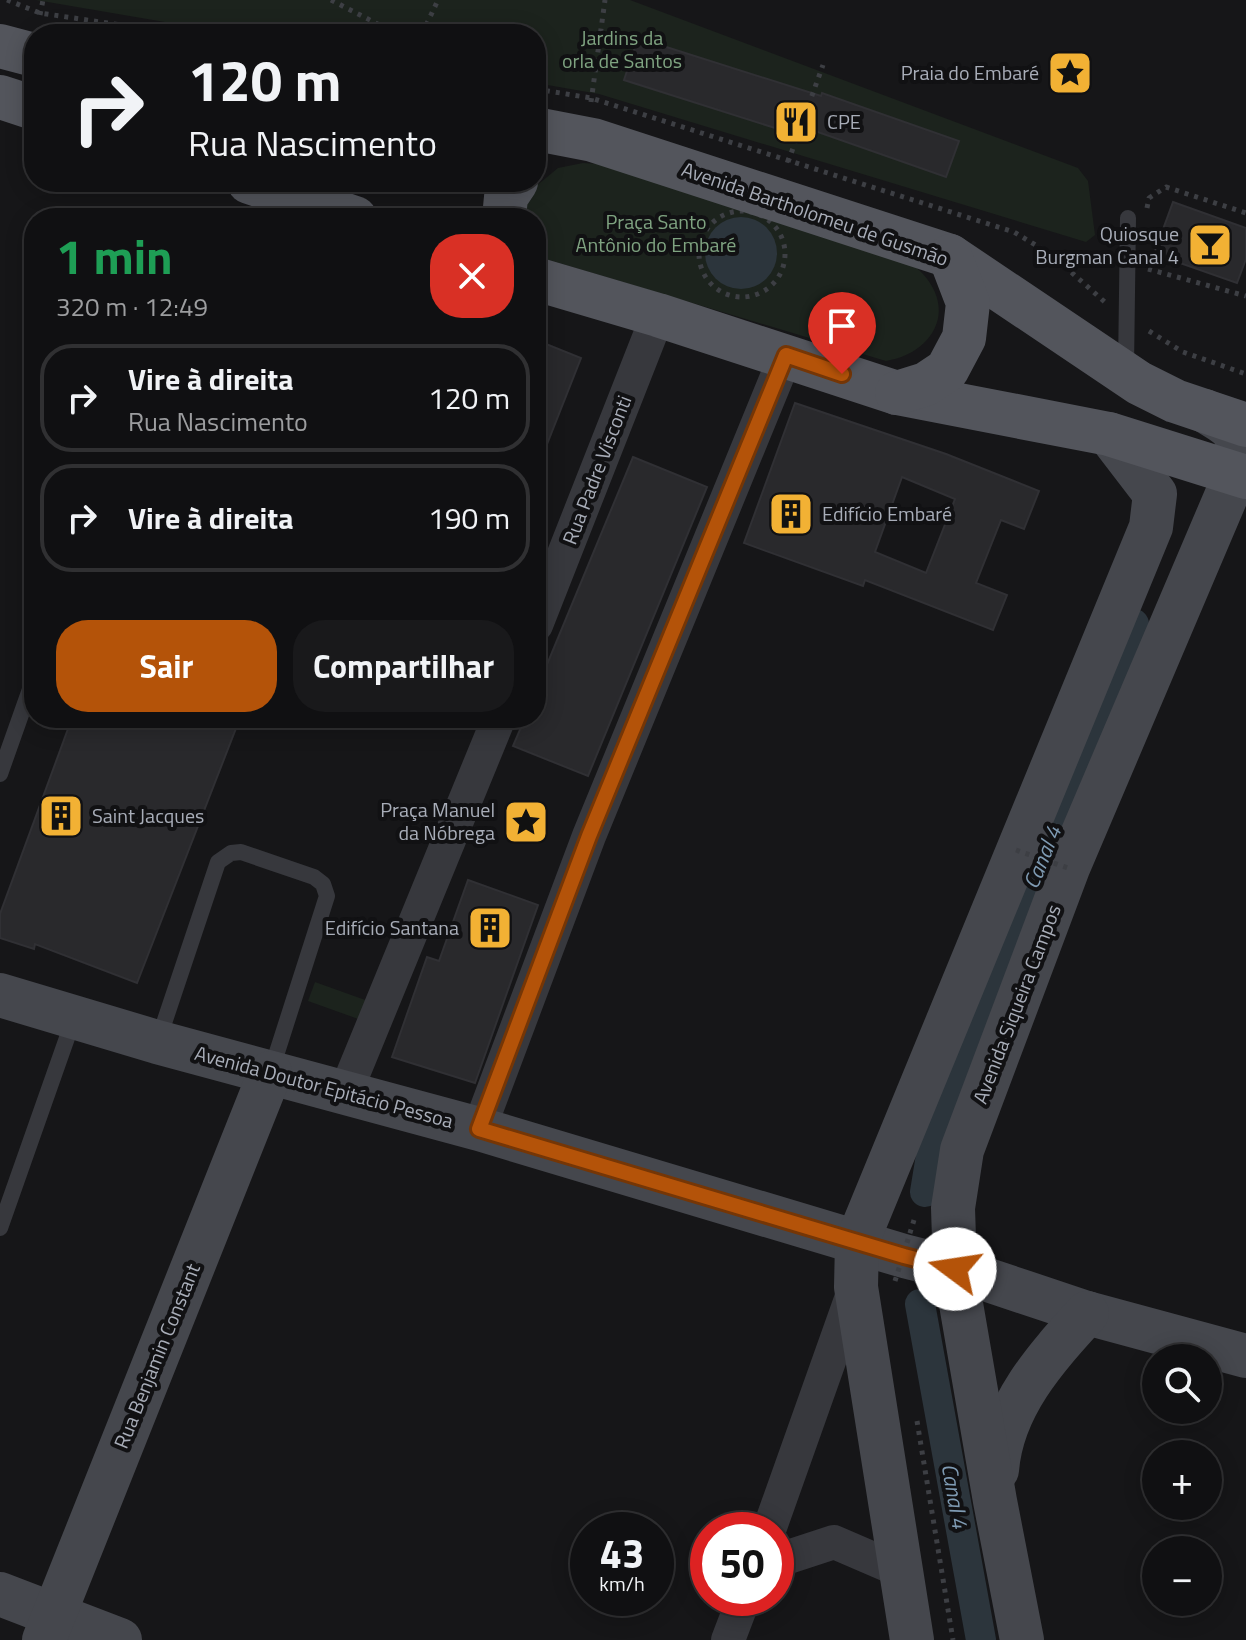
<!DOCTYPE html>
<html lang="pt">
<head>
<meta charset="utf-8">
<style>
  body { margin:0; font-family:"Titillium Web",sans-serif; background:#19191b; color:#f1f3f6; height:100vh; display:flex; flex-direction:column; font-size:30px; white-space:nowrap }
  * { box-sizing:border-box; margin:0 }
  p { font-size:26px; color:#9c9d9f }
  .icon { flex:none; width:44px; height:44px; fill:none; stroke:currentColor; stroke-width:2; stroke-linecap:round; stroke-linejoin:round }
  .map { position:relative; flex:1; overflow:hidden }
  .details { position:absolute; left:24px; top:208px; width:522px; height:520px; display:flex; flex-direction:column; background:#101012; border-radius:32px; box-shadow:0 4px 20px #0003,0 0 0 2px #303032 }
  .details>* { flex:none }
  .hud { position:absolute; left:24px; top:24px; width:522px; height:168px; border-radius:32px; box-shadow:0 4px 20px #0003,0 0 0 2px #303032; background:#101012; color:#f1f3f6; overflow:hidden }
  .tools { position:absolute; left:1142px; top:1344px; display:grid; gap:16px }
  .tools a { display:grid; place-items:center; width:80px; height:80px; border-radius:50%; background:#101012; box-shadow:0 4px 20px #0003,0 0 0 2px #303032; font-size:40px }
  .speed { position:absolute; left:570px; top:1512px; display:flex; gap:16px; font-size:40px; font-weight:700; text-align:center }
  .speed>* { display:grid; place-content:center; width:104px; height:104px; border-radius:50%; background:#101012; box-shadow:0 4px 20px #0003,0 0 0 2px #303032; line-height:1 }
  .speed small { font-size:20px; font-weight:400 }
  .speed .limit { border:12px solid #d22; background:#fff; color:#111 }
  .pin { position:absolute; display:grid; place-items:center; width:68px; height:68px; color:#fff; margin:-82px -34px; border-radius:50% 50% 50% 0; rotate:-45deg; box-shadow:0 0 8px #0007 }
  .pin .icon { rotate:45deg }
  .me { position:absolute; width:88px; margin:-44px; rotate:284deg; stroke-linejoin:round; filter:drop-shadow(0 0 6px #0008) }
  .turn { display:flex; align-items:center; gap:28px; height:168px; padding:0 32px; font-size:36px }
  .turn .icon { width:104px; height:104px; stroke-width:2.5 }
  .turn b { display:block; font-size:56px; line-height:68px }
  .round { display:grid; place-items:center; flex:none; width:84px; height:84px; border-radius:32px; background:#19191b }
  .head { display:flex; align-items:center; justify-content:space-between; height:136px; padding:0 32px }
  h1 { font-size:48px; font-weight:700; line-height:60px; color:#1e9e55 }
  .action { display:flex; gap:16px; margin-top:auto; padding:16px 32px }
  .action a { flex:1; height:92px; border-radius:32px; background:#b45309; color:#fff; font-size:32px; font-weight:700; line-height:92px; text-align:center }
  .action a+a { background:#19191b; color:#f1f3f6 }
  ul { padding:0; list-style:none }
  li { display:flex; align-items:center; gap:24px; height:108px; margin:0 16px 12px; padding:0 16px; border:4px solid #303032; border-radius:32px }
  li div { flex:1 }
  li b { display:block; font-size:30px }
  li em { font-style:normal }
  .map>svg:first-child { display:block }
  .green { fill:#1c231d }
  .water { fill:#2c353c }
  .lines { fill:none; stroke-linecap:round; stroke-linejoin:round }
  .canal { stroke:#2c353c; stroke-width:30 }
  .building { fill:#29292c; stroke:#303034; stroke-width:2; fill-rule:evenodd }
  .path { stroke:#3d3f44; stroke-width:5; stroke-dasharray:4 6; stroke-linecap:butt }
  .lane { stroke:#37383d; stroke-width:16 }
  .street { stroke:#37383d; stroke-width:34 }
  .secondary { stroke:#45474d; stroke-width:44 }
  .primary { stroke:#53555c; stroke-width:44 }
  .path-bridge { stroke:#3d3f44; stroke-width:5; stroke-dasharray:4 6; stroke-linecap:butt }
  .route-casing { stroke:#753606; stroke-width:20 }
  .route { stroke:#b45309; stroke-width:14 }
  .labels { text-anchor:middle; stroke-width:8; stroke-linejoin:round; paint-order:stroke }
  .park-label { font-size:20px; fill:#7fa381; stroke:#111113 }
  .poi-label { font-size:20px; fill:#a8adb8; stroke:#111113; text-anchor:end }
  .street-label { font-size:20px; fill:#a8adb8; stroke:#111113 }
  .water-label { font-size:22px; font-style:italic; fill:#7f9bb3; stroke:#111113 }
</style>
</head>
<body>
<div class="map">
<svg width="1246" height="1640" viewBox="0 0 1246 1640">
  <rect width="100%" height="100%" fill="#161618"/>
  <!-- green -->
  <g class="green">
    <path d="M36 0H630L1078 168 1088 181 1095 235 1086 242 599 94 536 83V34H235Z"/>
    <path d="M583 163 615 165 887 248C898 256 914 264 923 274 958 313 930 354 886 361L539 257 536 253V218H522L525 199 535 187 558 168Z"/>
    <path d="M315 982 368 1001 361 1020 308 1001Z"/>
  </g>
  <!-- water -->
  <circle class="water" cx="741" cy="253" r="36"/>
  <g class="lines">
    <!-- canal -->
    <g class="canal">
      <path d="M925 1192 934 1137 943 1107 1134 624"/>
      <path d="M920 1304 981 1640"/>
    </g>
  </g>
  <!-- building -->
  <g class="building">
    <path d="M638 38 821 96 822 93 959 141 946 177 778 118 775 128 624 80Z"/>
    <path d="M1173 202 1246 228V259L1237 283 1154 254Z"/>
    <path d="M536 340 581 358 538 467H536Z"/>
    <path d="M795 403 946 454 1039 491 1024 529 1001 520 976 583 1007 595 993 630 865 580 863 586 744 543ZM902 477 955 499 926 573 875 552Z"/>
    <path d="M633 457 707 487 588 776 513 746 525 718H536V691Z"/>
    <path d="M72 718H240L137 983 35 944 34 949 0 938V914Z"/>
    <path d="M468 880 538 905 475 1083 392 1057 427 957 439 961Z"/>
  </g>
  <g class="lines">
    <!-- path -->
    <g class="path">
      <path d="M7 0 40 13 181 34"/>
      <path d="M331 0 397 34"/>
      <path d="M40 15 43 0"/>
      <path d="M422 34 438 0"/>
      <path d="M536 89 591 98 1014 232 1052 255 1107 304"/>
      <path d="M591 102 605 0"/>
      <path d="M788 162 823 65"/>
      <path d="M1147 208 1149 198 1166 187 1246 213"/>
      <circle cx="742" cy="254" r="43"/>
      <path d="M1148 269 1246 296"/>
      <path d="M1149 331 1183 352 1246 374"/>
      <path d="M917 1421 953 1640"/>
    </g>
    <!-- lane -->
    <g class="lane">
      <path d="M1126 368 1128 218"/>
      <path d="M0 774 34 678"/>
      <path d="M158 1041 218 862 231 853 241 852 314 877 323 884 327 896 271 1071"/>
      <path d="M0 1228 74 1018"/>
    </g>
    <!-- street -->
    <g class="street">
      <path d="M536 625 658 315"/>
      <path d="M346 1091 499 718"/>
      <path d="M479 1129 589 836 786 355"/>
      <path d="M769 1530 855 1288"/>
      <path d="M776 1561 834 1542 899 1570"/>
      <path d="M728 1640 744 1598"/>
    </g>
    <!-- secondary -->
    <g class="secondary">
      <path d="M0 995 157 1042 479 1129 904 1256 955 1269 1087 1313 1246 1356"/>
      <path d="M997 1470C1002 1406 1046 1358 1087 1313"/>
      <path d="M0 1594 120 1640"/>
      <path d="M44 1640 270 1073"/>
      <path d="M912 1640 856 1287 857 1242 1151 527 1155 494 1109 434"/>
      <path d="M1022 1640 995 1501 955 1269 953 1208 962 1150 1068 868 1236 473C1239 432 1240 432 1205 411"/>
    </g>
    <!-- primary -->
    <g class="primary">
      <path d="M0 46 34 55"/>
      <path d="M0 97 34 108"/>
      <path d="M536 129 593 140 950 256 1139 383 1175 401 1246 425"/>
      <path d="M249 182 355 218"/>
      <path d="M504 218 506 197 516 182"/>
      <path d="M536 279 658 315 897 393 1109 434 1246 477"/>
      <path d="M897 393 926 384 947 370 964 338 968 303 950 256"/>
    </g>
    <!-- path-bridge -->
    <g class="path-bridge">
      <path d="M1016 850 1068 868"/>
      <path d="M895 1281 914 1220"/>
    </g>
  </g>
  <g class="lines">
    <!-- route casing -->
    <g class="route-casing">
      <path id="route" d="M842 374 786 355 589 836 479 1129 904 1256 955 1269"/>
    </g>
    <!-- route -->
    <use href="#route" class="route"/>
  </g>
  <!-- icons -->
  <defs>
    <g id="sight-square" transform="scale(2.3)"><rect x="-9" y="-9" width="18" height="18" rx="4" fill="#f2b134" stroke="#111113"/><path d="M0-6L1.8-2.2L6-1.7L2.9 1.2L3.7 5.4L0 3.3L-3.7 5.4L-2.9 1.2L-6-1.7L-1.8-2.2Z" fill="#111"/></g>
    <g id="restaurant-square" transform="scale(2.3)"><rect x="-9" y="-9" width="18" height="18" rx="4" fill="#f2b134" stroke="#111113"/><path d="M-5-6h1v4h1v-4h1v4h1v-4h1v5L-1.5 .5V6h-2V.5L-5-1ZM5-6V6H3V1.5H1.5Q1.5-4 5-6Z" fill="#111"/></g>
    <g id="bar-square" transform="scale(2.3)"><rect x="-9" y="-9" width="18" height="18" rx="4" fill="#f2b134" stroke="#111113"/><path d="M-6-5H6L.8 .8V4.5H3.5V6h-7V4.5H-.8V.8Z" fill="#111"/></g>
    <g id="building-square" transform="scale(2.3)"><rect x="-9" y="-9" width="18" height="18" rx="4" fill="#f2b134" stroke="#111113"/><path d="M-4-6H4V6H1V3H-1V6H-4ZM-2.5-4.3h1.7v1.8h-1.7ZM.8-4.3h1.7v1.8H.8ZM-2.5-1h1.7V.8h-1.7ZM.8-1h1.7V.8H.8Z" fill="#111"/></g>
  </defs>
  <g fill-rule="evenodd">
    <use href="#sight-square" x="1070" y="73"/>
    <use href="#restaurant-square" x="796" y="122"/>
    <use href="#bar-square" x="1210" y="245"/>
    <use href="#building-square" x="791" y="514"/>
    <use href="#building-square" x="61" y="816"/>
    <use href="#sight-square" x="526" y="822"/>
    <use href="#building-square" x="490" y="928"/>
  </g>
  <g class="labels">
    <!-- park labels -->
    <g class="park-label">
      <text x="622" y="45">Jardins da<tspan x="622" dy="23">orla de Santos</tspan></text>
      <text x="656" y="229">Praça Santo<tspan x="656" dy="23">Antônio do Embaré</tspan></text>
    </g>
    <!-- poi labels -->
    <g class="poi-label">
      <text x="1039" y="80">Praia do Embaré</text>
      <text x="827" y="129" text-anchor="start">CPE</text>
      <text x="1179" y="241">Quiosque<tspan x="1179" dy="23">Burgman Canal 4</tspan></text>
      <text x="822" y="521" text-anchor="start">Edifício Embaré</text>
      <text x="495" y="817">Praça Manuel<tspan x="495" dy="23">da Nóbrega</tspan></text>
      <text x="92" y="823" text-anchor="start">Saint Jacques</text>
      <text x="459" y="935">Edifício Santana</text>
    </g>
    <!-- street labels -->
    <g class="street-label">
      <text transform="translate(815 214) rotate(19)" y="7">Avenida Bartholomeu de Gusmão</text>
      <text transform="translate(597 470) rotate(-69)" y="7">Rua Padre Visconti</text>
      <text transform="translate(1017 1004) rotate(-69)" y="7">Avenida Siqueira Campos</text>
      <text transform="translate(324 1087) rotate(15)" y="7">Avenida Doutor Epitácio Pessoa</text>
      <text transform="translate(157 1356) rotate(-68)" y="7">Rua Benjamin Constant</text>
    </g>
    <!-- water labels -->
    <g class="water-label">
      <text transform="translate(1042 857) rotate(-68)" y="8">Canal 4</text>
      <text transform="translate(955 1496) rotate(80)" y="8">Canal 4</text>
    </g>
  </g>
</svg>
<div class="tools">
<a><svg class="icon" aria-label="search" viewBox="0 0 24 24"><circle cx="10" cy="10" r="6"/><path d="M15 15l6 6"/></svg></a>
<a>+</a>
<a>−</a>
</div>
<div class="speed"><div>43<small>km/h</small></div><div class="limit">50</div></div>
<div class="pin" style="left:842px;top:374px;background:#d93025"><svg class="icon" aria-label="arrive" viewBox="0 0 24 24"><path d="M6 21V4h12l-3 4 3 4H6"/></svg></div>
<svg class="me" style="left:955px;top:1269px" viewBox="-20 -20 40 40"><circle r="19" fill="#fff"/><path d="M0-13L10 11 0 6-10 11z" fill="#b45309"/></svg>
<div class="hud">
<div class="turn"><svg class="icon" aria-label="right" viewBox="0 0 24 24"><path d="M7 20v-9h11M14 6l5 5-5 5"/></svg><div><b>120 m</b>Rua Nascimento</div></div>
</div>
<section class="details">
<div class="head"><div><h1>1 min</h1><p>320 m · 12:49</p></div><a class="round" style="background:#d93025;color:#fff"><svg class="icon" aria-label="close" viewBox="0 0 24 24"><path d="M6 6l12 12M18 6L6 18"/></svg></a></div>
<ul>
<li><svg class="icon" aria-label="right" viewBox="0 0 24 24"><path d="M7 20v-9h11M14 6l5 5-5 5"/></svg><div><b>Vire à direita</b><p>Rua Nascimento</p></div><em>120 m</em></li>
<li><svg class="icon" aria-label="right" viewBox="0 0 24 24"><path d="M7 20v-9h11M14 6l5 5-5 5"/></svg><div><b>Vire à direita</b></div><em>190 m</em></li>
</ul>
<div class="action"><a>Sair</a><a>Compartilhar</a></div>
</section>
</div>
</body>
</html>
